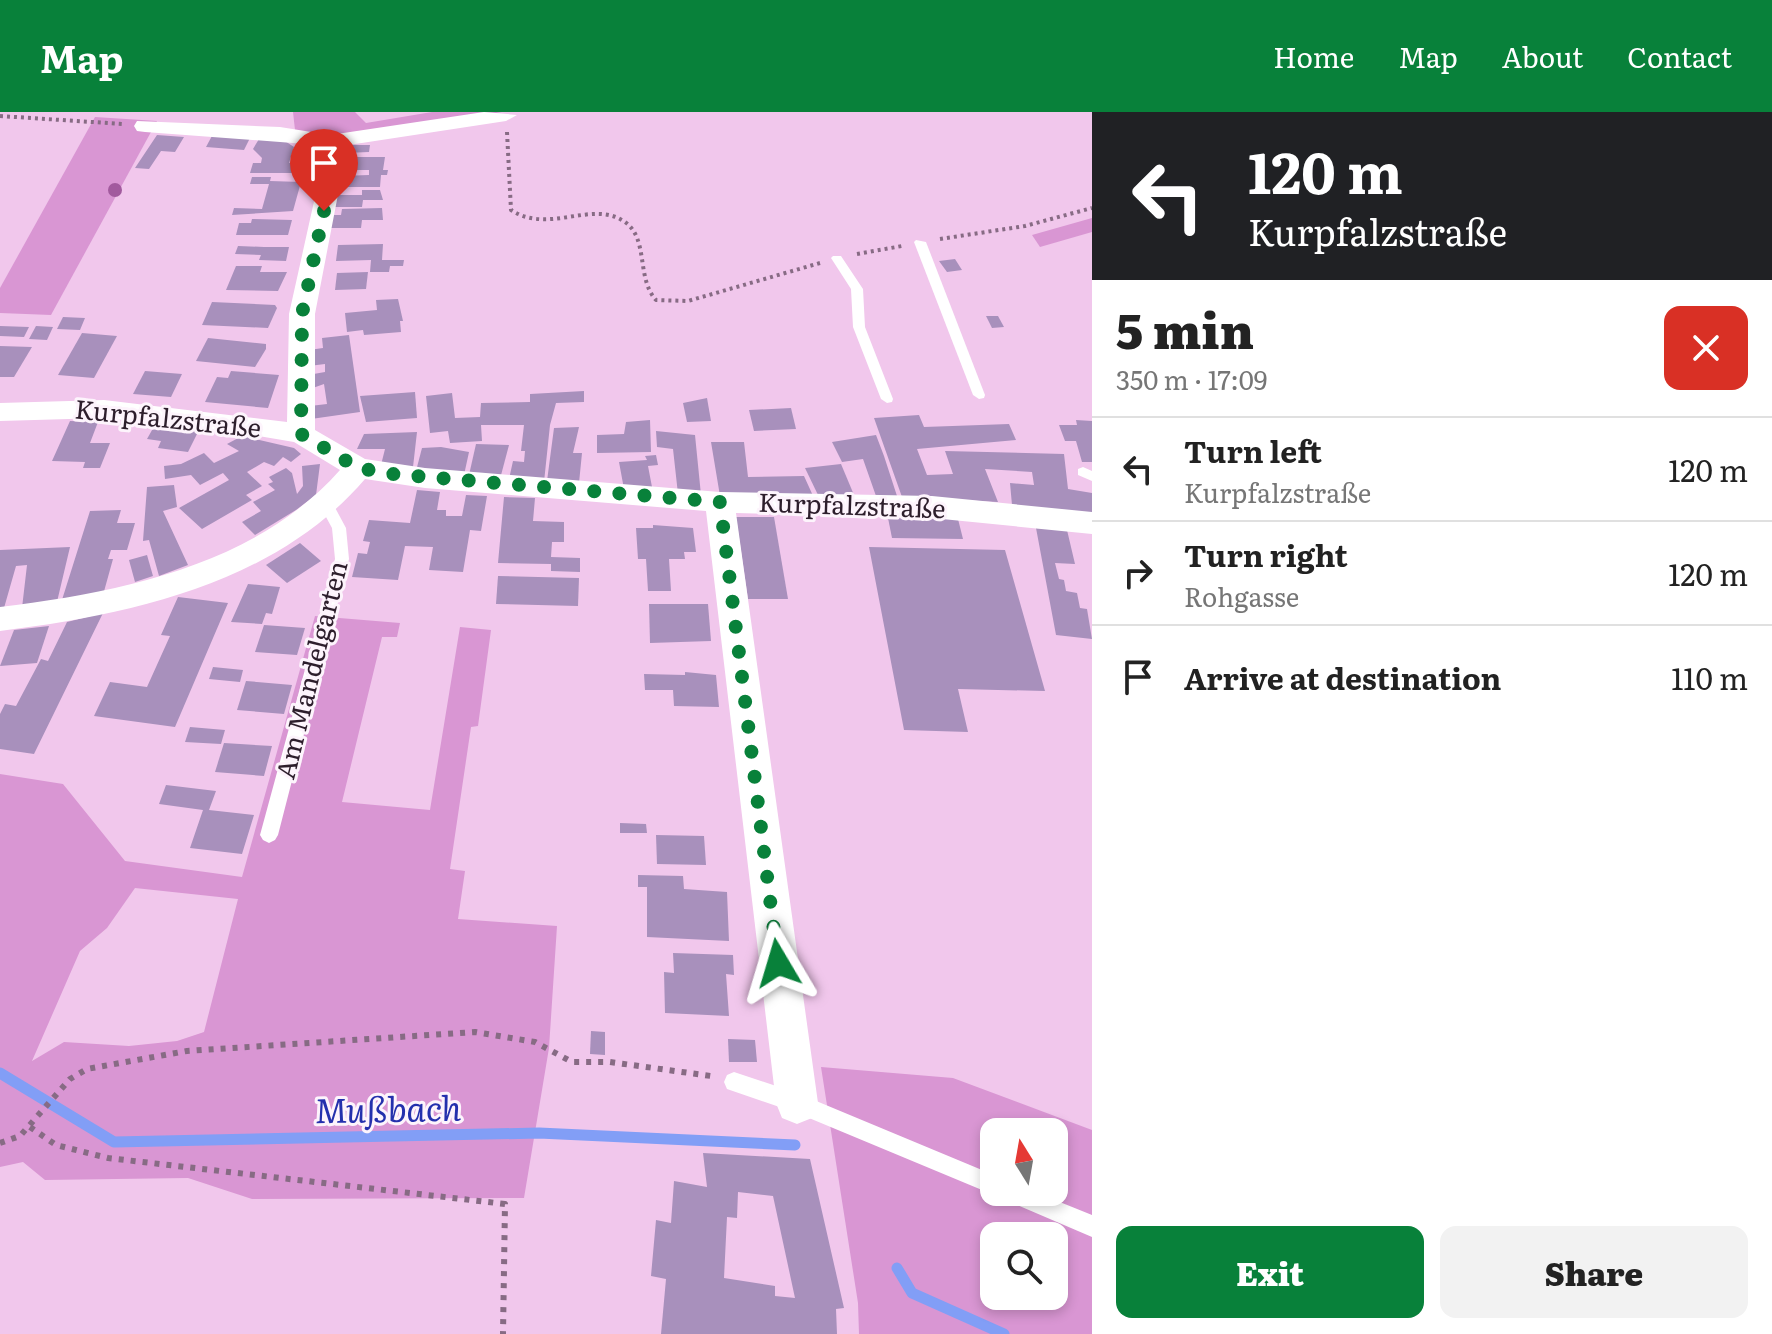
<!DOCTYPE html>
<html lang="en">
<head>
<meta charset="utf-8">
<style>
  body { margin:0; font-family:Literata,serif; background:#f2f2f2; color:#222; height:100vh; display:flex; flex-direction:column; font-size:30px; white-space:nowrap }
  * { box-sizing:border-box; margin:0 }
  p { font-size:26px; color:#767676 }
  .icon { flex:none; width:44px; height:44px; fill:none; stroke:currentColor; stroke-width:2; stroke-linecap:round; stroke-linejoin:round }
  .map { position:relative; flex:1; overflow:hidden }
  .sheet { display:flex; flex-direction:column; background:#fff; width:680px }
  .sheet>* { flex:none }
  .hud { background:#202124; color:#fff; overflow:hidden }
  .needle { width:52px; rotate:349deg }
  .controls { position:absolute; left:980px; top:1006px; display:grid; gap:16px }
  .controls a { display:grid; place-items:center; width:88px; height:88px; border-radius:16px; background:#fff; box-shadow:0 4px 12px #0003; font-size:40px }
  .pin { position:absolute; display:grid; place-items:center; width:68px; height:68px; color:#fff; margin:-82px -34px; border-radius:50% 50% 50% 0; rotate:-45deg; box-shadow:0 0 8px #0007 }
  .pin .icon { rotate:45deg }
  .me { position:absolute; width:88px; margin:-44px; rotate:353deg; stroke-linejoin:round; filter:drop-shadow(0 0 6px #0008) }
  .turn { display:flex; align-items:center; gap:28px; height:168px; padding:0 24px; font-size:36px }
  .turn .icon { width:104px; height:104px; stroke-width:2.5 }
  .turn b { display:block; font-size:56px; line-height:68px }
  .round { display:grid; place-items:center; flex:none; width:84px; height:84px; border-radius:16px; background:#f2f2f2 }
  .summary { display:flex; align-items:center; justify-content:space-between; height:136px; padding:0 24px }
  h1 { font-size:48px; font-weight:800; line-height:60px }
  .action { display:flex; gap:16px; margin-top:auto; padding:16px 24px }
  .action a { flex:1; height:92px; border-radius:16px; background:#08813a; color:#fff; font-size:32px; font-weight:800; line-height:92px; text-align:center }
  .action a+a { background:#f2f2f2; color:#222 }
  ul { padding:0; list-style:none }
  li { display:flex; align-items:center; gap:24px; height:104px; padding:0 24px; border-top:2px solid #e0e0e0 }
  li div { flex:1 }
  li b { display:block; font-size:30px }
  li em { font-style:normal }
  header { display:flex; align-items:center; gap:48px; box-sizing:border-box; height:112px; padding:0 40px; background:#08813a; color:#fff }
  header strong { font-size:38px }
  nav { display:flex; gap:44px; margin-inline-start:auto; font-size:28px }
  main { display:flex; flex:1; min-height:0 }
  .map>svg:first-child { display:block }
  .green { fill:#d996d3; fill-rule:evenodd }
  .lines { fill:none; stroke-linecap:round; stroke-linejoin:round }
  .stream { stroke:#829ef6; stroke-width:11 }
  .building { fill:#a890bc; fill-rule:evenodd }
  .path-far1 { stroke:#876b84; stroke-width:4; stroke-dasharray:3 4; stroke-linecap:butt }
  .path { stroke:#876b84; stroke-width:6; stroke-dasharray:5 7; stroke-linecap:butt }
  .lane { fill:#fff; fill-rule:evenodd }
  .street { fill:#fff; fill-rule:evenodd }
  .tree { fill:#a25a9e }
  .route { stroke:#08813a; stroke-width:14; stroke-dasharray:0 25.2 }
  .labels { text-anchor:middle; stroke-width:6; stroke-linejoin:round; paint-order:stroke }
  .street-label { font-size:26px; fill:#2d1e2c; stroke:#fdf4fc }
  .near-water-label { font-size:34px; font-style:italic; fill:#2430ad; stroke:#fdf4fc }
</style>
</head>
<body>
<header>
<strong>Map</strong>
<nav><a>Home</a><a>Map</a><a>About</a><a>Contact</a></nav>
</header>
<main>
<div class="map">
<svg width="1092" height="1222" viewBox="0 0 1092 1222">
  <rect width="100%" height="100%" fill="#f1c7ec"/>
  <!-- green -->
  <g class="green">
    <path d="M293 0H355L366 11 432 0H502C435 11 362 32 295 18Z"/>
    <path d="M95 5 157 9 51 203 0 201V176Z"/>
    <path d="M1092 106V120L1040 135 1032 123Z"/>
    <path d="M315 504 400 511 397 525H382L342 690 430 698 460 515 491 518 478 614 471 615 450 757 465 759 458 807 557 814 549 936 524 1086 252 1087 188 1066 45 1068 23 1050 0 1055V662L63 672 125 749 242 765ZM135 776 238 787 204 920 177 929 129 934 64 930 32 949 80 839 107 816Z"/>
    <path d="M821 955 953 966 1092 1018V1222H859L858 1191ZM994 1020H1054V1080H994ZM994 1124H1054V1184H994Z"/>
  </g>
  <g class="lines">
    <!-- stream -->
    <g class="stream">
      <path d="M0 961 114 1030 539 1021 795 1033"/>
      <path d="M897 1156 912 1181 1004 1222"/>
    </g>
  </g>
  <!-- building -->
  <g class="building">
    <path d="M213 22 251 24 244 38 206 35Z"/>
    <path d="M157 23 184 25 175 40 161 39 149 57 135 56Z"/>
    <path d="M259 27 285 29 294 35 289 51H300L297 61H250L253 51H261L262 46 253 37Z"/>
    <path d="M346 33H370L369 40 345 41Z"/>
    <path d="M344 45H385L383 58H388L387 63H381L380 75H339L341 64 369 63V58H341Z"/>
    <path d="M252 65H271L270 69 301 70 293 99 232 103 234 96 262 97 269 72H250Z"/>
    <path d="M362 78H380L383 88H363L362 95H335L336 83H362Z"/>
    <path d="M382 96 383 108H362L361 116H331L333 103H341L342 97Z"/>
    <path d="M252 107 292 108 288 123H236L239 111H251Z"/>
    <path d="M383 132 382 148H404L403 154H390L389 160H370L371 148 336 149 338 133Z"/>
    <path d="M238 134 264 135H289L286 149 259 148 261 143 235 142Z"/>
    <path d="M955 147 962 158 947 160 939 149Z"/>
    <path d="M236 154H262L260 160H287L278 179 226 178Z"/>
    <path d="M368 160 366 177 335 178 337 161Z"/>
    <path d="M398 187 403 209H400L401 220 364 223 363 218 347 220 345 201 377 198 376 188Z"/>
    <path d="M212 190 275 193 277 196 268 216 202 213Z"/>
    <path d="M986 204H998L1004 215 992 216Z"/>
    <path d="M63 205 85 206 80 218 57 217Z"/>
    <path d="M0 214 29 215 24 225 0 224Z"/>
    <path d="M36 214 53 215 47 228 29 227Z"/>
    <path d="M82 221 117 224 94 266 58 263Z"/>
    <path d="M349 223 360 300 311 307 310 294 327 292 324 272 310 277 308 263 325 260V252L309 254V238L323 236 322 226Z"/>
    <path d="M208 226 266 232V237L255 255 196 249Z"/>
    <path d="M0 234 32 235 14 265H0Z"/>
    <path d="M145 259 182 262 171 285 133 282Z"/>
    <path d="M231 259 279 263 268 296 205 290 217 265 228 266Z"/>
    <path d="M584 279V290L556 291 550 313 544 370 509 367 513 349 524 350 525 339H521L524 313H481L482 329 450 331 448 319 430 321 426 284 452 281 455 306 480 305 481 291 530 290V282Z"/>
    <path d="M415 280 417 306 366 310 360 284Z"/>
    <path d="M707 286 711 309 687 310 683 291Z"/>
    <path d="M791 296 796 317 754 319 749 298Z"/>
    <path d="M919 303 924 315 1009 312 1016 328 917 337 927 363 953 362 945 339 1064 342 1068 377 1092 381V403L1012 393 1010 371 1034 373 1032 360 985 357 998 390 902 385 874 306Z"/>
    <path d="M650 308 651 340 597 341V323L624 322 626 310Z"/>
    <path d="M1076 308 1092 309V350H1082L1076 329H1065L1059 313H1077Z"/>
    <path d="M70 309 98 310 90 331H110L100 356H83L85 350 52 349Z"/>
    <path d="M156 311 200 316 188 340 158 336 161 329 147 327Z"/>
    <path d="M579 315 573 341H582L579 371 547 369 554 316Z"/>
    <path d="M656 319 695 323 701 383 678 382 673 337 657 335Z"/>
    <path d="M417 320 413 355 381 353 385 337H357L364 322Z"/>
    <path d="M876 323 884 344 897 384H876L863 347 842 350 832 330Z"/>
    <path d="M242 324 294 336 301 342 291 350 283 345 274 354 264 350 247 360 262 374 246 383 252 388 202 417 179 396 229 368 223 361 200 373 191 363 165 367 164 354 181 352 204 341 214 351 239 339 227 332Z"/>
    <path d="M711 330H744L748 365 804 364 814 386 720 384Z"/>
    <path d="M476 332 509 333 500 367 469 363Z"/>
    <path d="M441 335 469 340 464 363 416 359 422 336Z"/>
    <path d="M656 343 658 353 648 354 652 375 624 377 619 350 647 348 645 344Z"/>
    <path d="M320 352 316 383 296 398 255 423 242 410 261 399 253 390 275 378 268 372 273 370 269 365 286 356 292 361 297 382 303 374 302 354Z"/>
    <path d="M841 352 854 383 819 385 805 356Z"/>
    <path d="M174 373 177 395 163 399 188 453 159 464 149 428 143 429 147 375Z"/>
    <path d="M417 378 440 380 437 398H446V404H462L466 383 487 384 481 419 470 418 463 460 429 458 433 435 405 434 398 468 352 465 358 441 367 442 370 430 363 429 369 408 410 411Z"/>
    <path d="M504 385 535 386 533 409 564 410V430H552L551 445 580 446V460L551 459V452L498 451Z"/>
    <path d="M121 398 117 411H135L127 438H111L108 447H113L103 483 61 491 90 399Z"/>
    <path d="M736 405H774L788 487H748Z"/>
    <path d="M888 406 958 407 963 427 892 426Z"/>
    <path d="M653 413 693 416 696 440H684L685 447H669L671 479H648L646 447H638L636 416H653Z"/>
    <path d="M1036 416 1067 418 1075 452 1055 451 1059 467 1064 468 1066 479 1077 481 1080 496 1087 497 1092 527 1056 523Z"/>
    <path d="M300 431 321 449 287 471 266 453Z"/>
    <path d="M70 435 56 494 22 496 27 453 16 454 4 496H0V438Z"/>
    <path d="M869 435 1005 438 1045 579 958 577 968 620 904 618Z"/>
    <path d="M147 443 153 464 135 470 129 448Z"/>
    <path d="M498 464 579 466 578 494 496 492Z"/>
    <path d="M248 472 280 475 272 502 266 501 262 512 231 510Z"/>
    <path d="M178 485 228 491 175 615 94 604 110 570 147 575 170 524 161 523Z"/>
    <path d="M649 492H708L711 529 650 531Z"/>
    <path d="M103 501 34 642 0 637V602L5 592 16 594 41 547 48 549 67 510Z"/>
    <path d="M264 513 305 516 297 543 255 540Z"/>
    <path d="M49 514 37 551 0 554 14 518Z"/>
    <path d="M213 555 243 558 240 570 209 567Z"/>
    <path d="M685 560 716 563 719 595 674 594 673 578H645L644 562 685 563Z"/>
    <path d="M246 569 292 573 284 602 237 598Z"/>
    <path d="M190 615 225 618 221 632 185 630Z"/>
    <path d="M224 631 272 634 264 664 215 660Z"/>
    <path d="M166 673 216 679 209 698 254 703 242 742 190 736 203 698 159 692Z"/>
    <path d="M620 711 646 712 647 721H620Z"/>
    <path d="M656 723 704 724 706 753 657 752Z"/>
    <path d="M638 763 683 764 684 777 727 780 729 829 647 825V775H638Z"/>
    <path d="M673 841 733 843 734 863 726 862 729 904 665 901 664 860 674 861Z"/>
    <path d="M591 919 605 920V943L590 942Z"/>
    <path d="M728 927 755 928 757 950H729Z"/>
    <path d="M703 1041 810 1047 844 1196 836 1197 837 1222H661L666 1167 651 1164 656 1108 671 1111 674 1069 707 1075ZM738 1080 773 1084 795 1186 775 1184V1174L724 1166 727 1105 737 1106Z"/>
  </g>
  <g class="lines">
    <!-- path-far1 -->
    <g class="path-far1">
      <path d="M0 4 123 12"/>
      <path d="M507 20 511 98C549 123 592 87 625 110 649 127 636 166 656 188L688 189 820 151"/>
      <path d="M940 127 1025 114 1092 96"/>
      <path d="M857 142 902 134"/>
    </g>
    <!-- path -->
    <g class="path">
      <path d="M30 1015 56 1033 108 1046 505 1092 503 1222"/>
      <path d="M0 1031 20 1024 70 967 87 957 187 939 475 920 535 930 572 950H610L711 964"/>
    </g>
    <!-- lane -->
    <g class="lane">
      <path d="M916 128 926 130 985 283 984 286 979 287 973 283 914 130Z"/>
      <path d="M833 144H841L863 177 865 215 893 287 892 290 887 291 881 287 853 215 851 177 831 146Z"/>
      <path d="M1083 355 1092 359V369L1078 363V357Z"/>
      <path d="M327 389 332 390 346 416 349 447 278 723 275 728 269 731 263 728 260 723 335 447 332 416 320 394Z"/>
      <path d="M734 960 797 981 994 1063V1080H1035L1092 1103V1125L1003 1087 1000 1081 994 1083 797 1001 727 977 724 970 727 963Z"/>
    </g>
    <!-- street -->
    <path class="street" d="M484 0 517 3 506 9 329 36 341 67 315 202V318L365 347 425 356 720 380 932 384 1092 400V422L932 406 736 401 818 991 812 1006 797 1012 782 1006 776 991 706 399 425 376 365 367C276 471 131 503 0 519V495C121 480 256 453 340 358L294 330 228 319 104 306 0 309V291L104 288 287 310 289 202 319 67 306 32 145 20 137 19 134 14 137 9 280 15 330 23Z"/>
  </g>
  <!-- trees -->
  <circle class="tree" cx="115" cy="78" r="7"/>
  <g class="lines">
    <!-- route -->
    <path class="route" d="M324 99 302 202 301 322 358 356 392 362 720 390 778 851"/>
  </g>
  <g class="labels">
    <!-- street labels -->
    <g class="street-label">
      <text transform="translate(168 307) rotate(6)" y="9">Kurpfalzstraße</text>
      <text transform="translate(852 394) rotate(2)" y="9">Kurpfalzstraße</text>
      <text transform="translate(312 558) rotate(-76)" y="9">Am Mandelgarten</text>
    </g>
    <!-- near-water labels -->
    <g class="near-water-label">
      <text transform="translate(388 998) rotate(-1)" y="12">Mußbach</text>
    </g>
  </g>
</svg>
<div class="controls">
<a><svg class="needle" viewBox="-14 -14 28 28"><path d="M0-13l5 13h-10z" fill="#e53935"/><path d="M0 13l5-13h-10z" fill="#767676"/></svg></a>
<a><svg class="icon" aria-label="search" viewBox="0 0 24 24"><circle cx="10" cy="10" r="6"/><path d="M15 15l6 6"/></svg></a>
</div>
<div class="pin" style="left:324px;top:99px;background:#d93025"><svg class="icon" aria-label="arrive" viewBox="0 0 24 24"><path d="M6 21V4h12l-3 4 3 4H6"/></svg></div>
<svg class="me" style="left:778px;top:851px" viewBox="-20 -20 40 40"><path d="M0-17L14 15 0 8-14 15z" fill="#08813a" stroke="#fff" stroke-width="4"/></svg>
</div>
<section class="sheet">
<div class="hud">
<div class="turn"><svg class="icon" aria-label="left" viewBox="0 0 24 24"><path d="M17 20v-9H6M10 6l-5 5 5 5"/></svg><div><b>120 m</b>Kurpfalzstraße</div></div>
</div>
<div class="summary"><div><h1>5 min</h1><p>350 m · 17:09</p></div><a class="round" style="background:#d93025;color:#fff"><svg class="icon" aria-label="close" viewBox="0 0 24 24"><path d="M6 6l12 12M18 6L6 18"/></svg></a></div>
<ul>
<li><svg class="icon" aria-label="left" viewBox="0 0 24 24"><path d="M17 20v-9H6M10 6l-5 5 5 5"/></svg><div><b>Turn left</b><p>Kurpfalzstraße</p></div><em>120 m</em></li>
<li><svg class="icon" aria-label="right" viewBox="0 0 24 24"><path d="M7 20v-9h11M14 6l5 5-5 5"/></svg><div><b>Turn right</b><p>Rohgasse</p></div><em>120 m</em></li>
<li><svg class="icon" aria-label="arrive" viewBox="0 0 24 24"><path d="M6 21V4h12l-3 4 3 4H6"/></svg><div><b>Arrive at destination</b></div><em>110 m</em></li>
</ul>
<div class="action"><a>Exit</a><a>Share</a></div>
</section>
</main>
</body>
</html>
